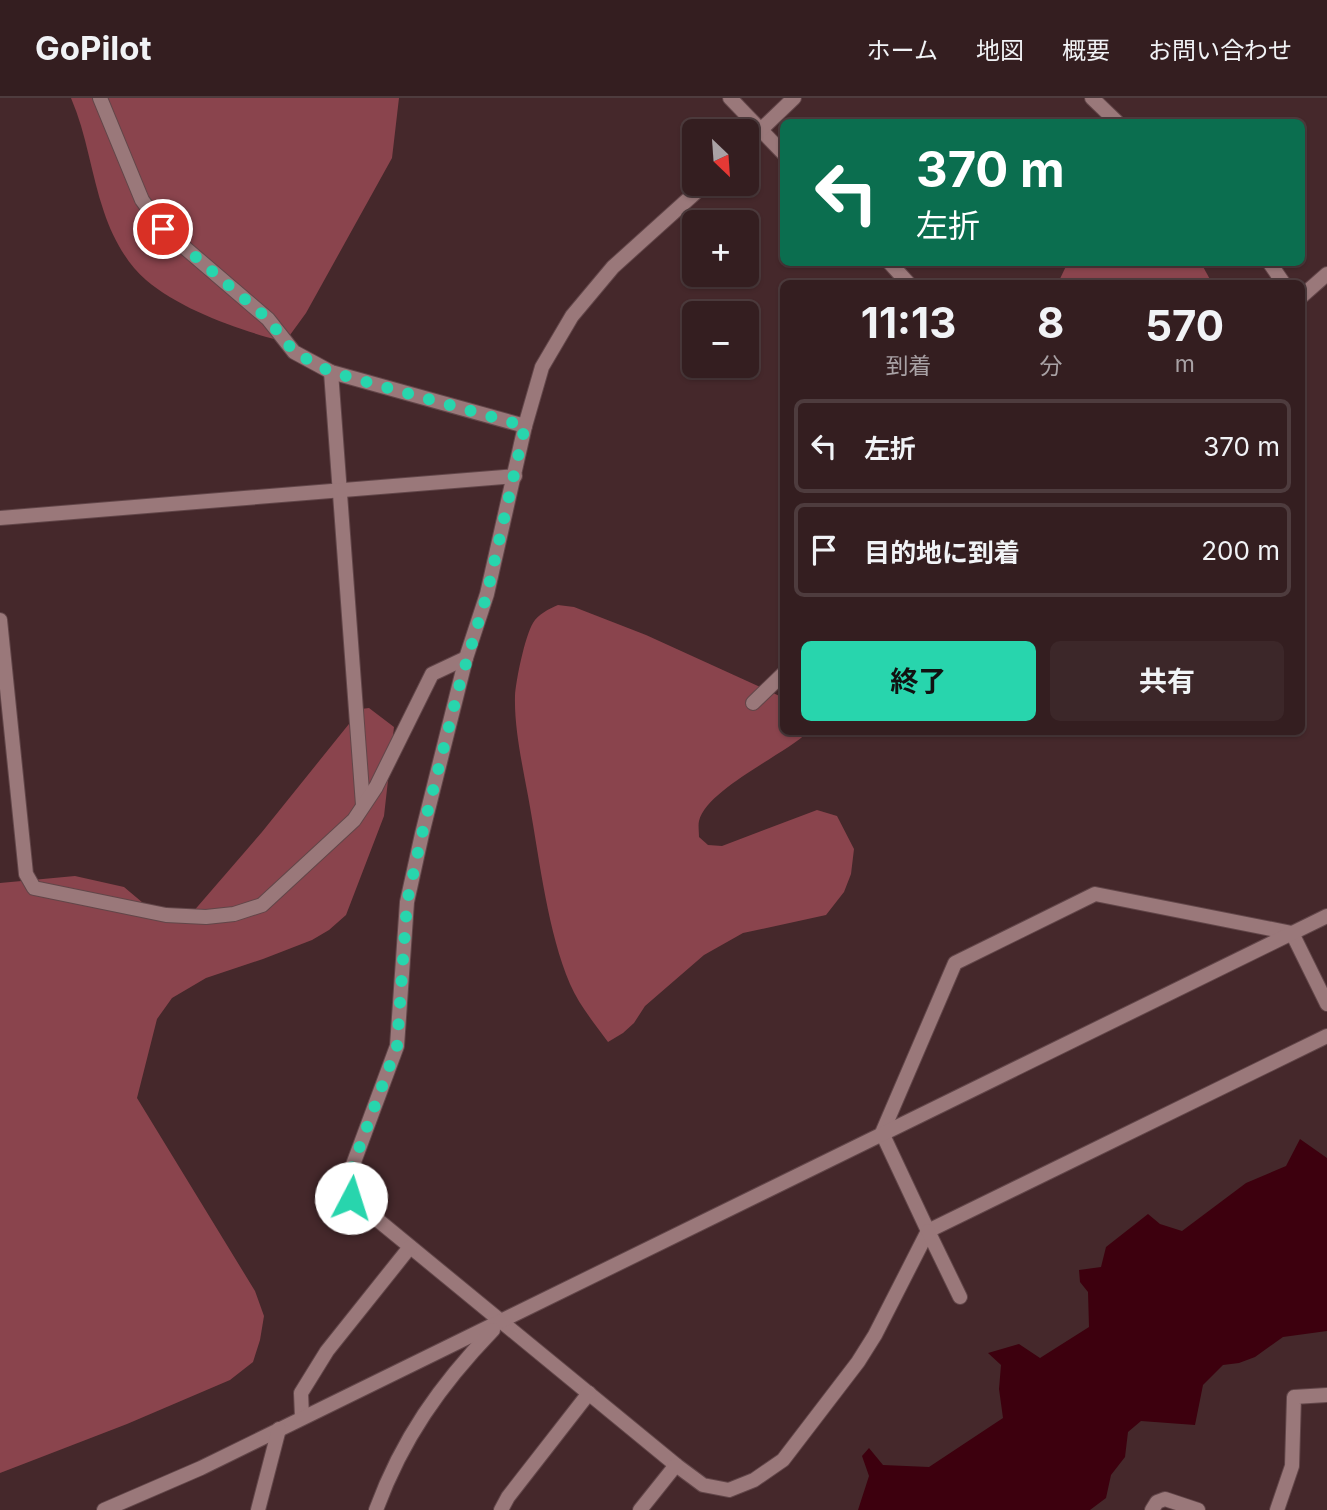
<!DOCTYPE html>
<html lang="ja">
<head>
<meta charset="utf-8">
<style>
  body { margin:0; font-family:Inter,"Noto Sans JP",sans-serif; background:#3c2729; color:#f1f3f6; height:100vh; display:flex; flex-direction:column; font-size:26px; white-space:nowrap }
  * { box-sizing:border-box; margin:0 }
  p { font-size:23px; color:#a9a2a5 }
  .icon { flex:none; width:38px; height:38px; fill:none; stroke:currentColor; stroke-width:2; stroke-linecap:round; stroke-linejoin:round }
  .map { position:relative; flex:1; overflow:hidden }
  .panel { position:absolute; left:780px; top:182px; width:525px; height:455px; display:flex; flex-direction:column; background:#341e20; border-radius:10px; box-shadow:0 2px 5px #0004,0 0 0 2px #4e3c3e }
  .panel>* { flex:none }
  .banner { position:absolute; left:780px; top:21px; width:525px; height:147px; border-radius:10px; box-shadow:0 2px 5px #0004,0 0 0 2px #4e3c3e; background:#0b6e4f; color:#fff; overflow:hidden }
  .needle { width:46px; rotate:155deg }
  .tools { position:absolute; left:682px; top:21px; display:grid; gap:14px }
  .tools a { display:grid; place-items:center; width:77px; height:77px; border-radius:10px; background:#341e20; box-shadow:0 2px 5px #0004,0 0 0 2px #4e3c3e; font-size:35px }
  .pin { position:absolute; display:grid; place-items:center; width:60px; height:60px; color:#fff; margin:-30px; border:4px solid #fff; border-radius:50%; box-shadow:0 2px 7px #0007 }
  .me { position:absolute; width:77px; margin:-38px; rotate:5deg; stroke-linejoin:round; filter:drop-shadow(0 0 5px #0008) }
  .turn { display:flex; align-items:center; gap:24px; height:147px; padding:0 21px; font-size:32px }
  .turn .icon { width:91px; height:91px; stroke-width:2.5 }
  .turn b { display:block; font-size:49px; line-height:60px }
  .eta { display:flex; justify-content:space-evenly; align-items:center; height:119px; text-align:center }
  .eta b { font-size:42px; font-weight:700; line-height:49px }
  .button { display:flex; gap:14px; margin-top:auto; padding:14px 21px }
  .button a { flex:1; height:80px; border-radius:10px; background:#28d5ad; color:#111; font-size:28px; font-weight:700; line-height:80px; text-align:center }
  .button a+a { background:#3c2729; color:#f1f3f6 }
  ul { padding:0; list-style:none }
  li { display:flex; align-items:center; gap:21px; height:94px; margin:0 14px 10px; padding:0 7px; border:4px solid #4e3c3e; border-radius:10px }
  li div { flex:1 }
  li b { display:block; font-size:26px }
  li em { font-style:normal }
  header { display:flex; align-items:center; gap:42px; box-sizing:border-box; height:98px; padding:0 35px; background:#341e20; border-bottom:2px solid #4e3c3e }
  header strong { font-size:33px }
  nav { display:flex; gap:38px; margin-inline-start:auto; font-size:24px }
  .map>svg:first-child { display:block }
  .forest { fill:#8a444d }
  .water { fill:#3d000e }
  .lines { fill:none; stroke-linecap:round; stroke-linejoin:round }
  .minor-casing { stroke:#624649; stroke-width:16 }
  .minor { stroke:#9a787a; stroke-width:14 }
  .route { stroke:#28d5ad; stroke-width:12; stroke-dasharray:0 21.6 }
</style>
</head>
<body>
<header>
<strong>GoPilot</strong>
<nav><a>ホーム</a><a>地図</a><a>概要</a><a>お問い合わせ</a></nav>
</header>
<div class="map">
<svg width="1327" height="1412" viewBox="0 0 1327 1412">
  <rect width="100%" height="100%" fill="#45282b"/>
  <!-- forest -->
  <g class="forest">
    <path d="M71 0H399L392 60 306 215 290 237 278 242C236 231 180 211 146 182 126 165 112 138 104 114 91 76 87 37 71 0Z"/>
    <path d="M1068 164 1201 165 1212 185H1058Z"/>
    <path d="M558 507 574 509 646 537 784 600V634H808C784 657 707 691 699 723 698 727 699 734 699 739L708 747 722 748 817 712 837 718 854 751 851 776 844 794 826 817 743 835 704 857 645 908 634 925 623 935 608 944C595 926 579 907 570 886 548 834 540 765 530 709 524 674 514 633 515 598 516 582 525 538 533 525 538 516 549 511 558 507Z"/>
    <path d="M369 610 394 629 384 718 346 817 329 832 312 842 263 861 206 880 172 900 157 921 137 1000 255 1193 264 1218 260 1242 253 1264 230 1282 127 1326 0 1375V785L75 778 124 789 149 810 192 815 262 734 361 611Z"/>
  </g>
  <!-- water -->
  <path class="water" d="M1300 1041 1327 1060V1233L1283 1239 1255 1259 1239 1265 1223 1267 1203 1287 1195 1327 1141 1323 1128 1334 1125 1359 1111 1377 1106 1400 1090 1412H858L869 1378 862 1358 869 1350 883 1367 929 1369 1003 1320 999 1291 1001 1267 988 1255 1019 1246 1040 1260 1089 1229 1088 1194 1080 1184 1079 1172 1101 1169 1106 1149 1148 1116 1160 1126 1182 1133 1246 1085 1286 1068Z"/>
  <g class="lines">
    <!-- minor casing -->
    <g class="minor-casing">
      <g id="minor">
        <path d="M100 0 142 102 163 131 268 221 294 254 331 274 525 328"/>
        <path d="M730 0 784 56"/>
        <path d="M1092 0 1117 24"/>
        <path d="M747 45 794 0"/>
        <path d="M705 86 613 169 572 218 542 269 525 328 487 496 466 560 422 736 407 804 397 948 351 1072V1100L676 1367 703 1387 729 1392 754 1382 783 1362 858 1264 875 1237 928 1133"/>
        <path d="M889 164 909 186"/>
        <path d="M1269 164 1284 186"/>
        <path d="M1302 198 1327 176"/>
        <path d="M331 274 363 707"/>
        <path d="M0 420 515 378"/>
        <path d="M0 522 26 776 34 790 166 817 206 819 234 816 262 807 354 722 376 689 432 576 466 560"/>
        <path d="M753 605 784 575"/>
        <path d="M1327 906 1292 835 1095 796 955 865 882 1035 928 1133 1327 938"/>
        <path d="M928 1133 960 1199"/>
        <path d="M302 1319 301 1295 327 1253 410 1149"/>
        <path d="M104 1412 201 1370 1327 818"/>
        <path d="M258 1412 279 1331"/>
        <path d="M376 1412C402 1341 440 1287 493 1232"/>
        <path d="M501 1412 508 1399 589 1295"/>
        <path d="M640 1412 676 1367"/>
        <path d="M1152 1412 1157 1404 1165 1401 1198 1412"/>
        <path d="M1277 1412 1292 1368 1294 1299 1327 1297"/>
      </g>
    </g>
    <!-- minor -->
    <use href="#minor" class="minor"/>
  </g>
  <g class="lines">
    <!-- route -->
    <path class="route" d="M163 131 268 221 294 254 331 274 525 328 487 496 460 585 422 736 407 804 397 948 351 1072V1100"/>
  </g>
</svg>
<div class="tools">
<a><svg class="needle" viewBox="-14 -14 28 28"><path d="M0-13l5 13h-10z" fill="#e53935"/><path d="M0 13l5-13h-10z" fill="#a9a2a5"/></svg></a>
<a>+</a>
<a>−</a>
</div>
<div class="pin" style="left:163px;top:131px;background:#d93025"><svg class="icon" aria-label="arrive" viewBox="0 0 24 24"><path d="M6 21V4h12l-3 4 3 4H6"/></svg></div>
<svg class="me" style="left:351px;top:1100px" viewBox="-20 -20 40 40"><circle r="19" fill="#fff"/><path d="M0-13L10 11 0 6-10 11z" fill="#28d5ad"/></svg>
<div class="banner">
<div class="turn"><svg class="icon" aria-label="left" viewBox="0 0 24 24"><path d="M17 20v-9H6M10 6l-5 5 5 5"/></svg><div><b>370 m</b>左折</div></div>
</div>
<section class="panel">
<div class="eta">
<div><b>11:13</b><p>到着</p></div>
<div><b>8</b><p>分</p></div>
<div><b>570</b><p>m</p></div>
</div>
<ul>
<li><svg class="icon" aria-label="left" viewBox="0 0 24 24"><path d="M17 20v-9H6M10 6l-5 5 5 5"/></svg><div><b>左折</b></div><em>370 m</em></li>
<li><svg class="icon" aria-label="arrive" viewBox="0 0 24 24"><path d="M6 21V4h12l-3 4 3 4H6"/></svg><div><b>目的地に到着</b></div><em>200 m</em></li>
</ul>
<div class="button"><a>終了</a><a>共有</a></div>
</section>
</div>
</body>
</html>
